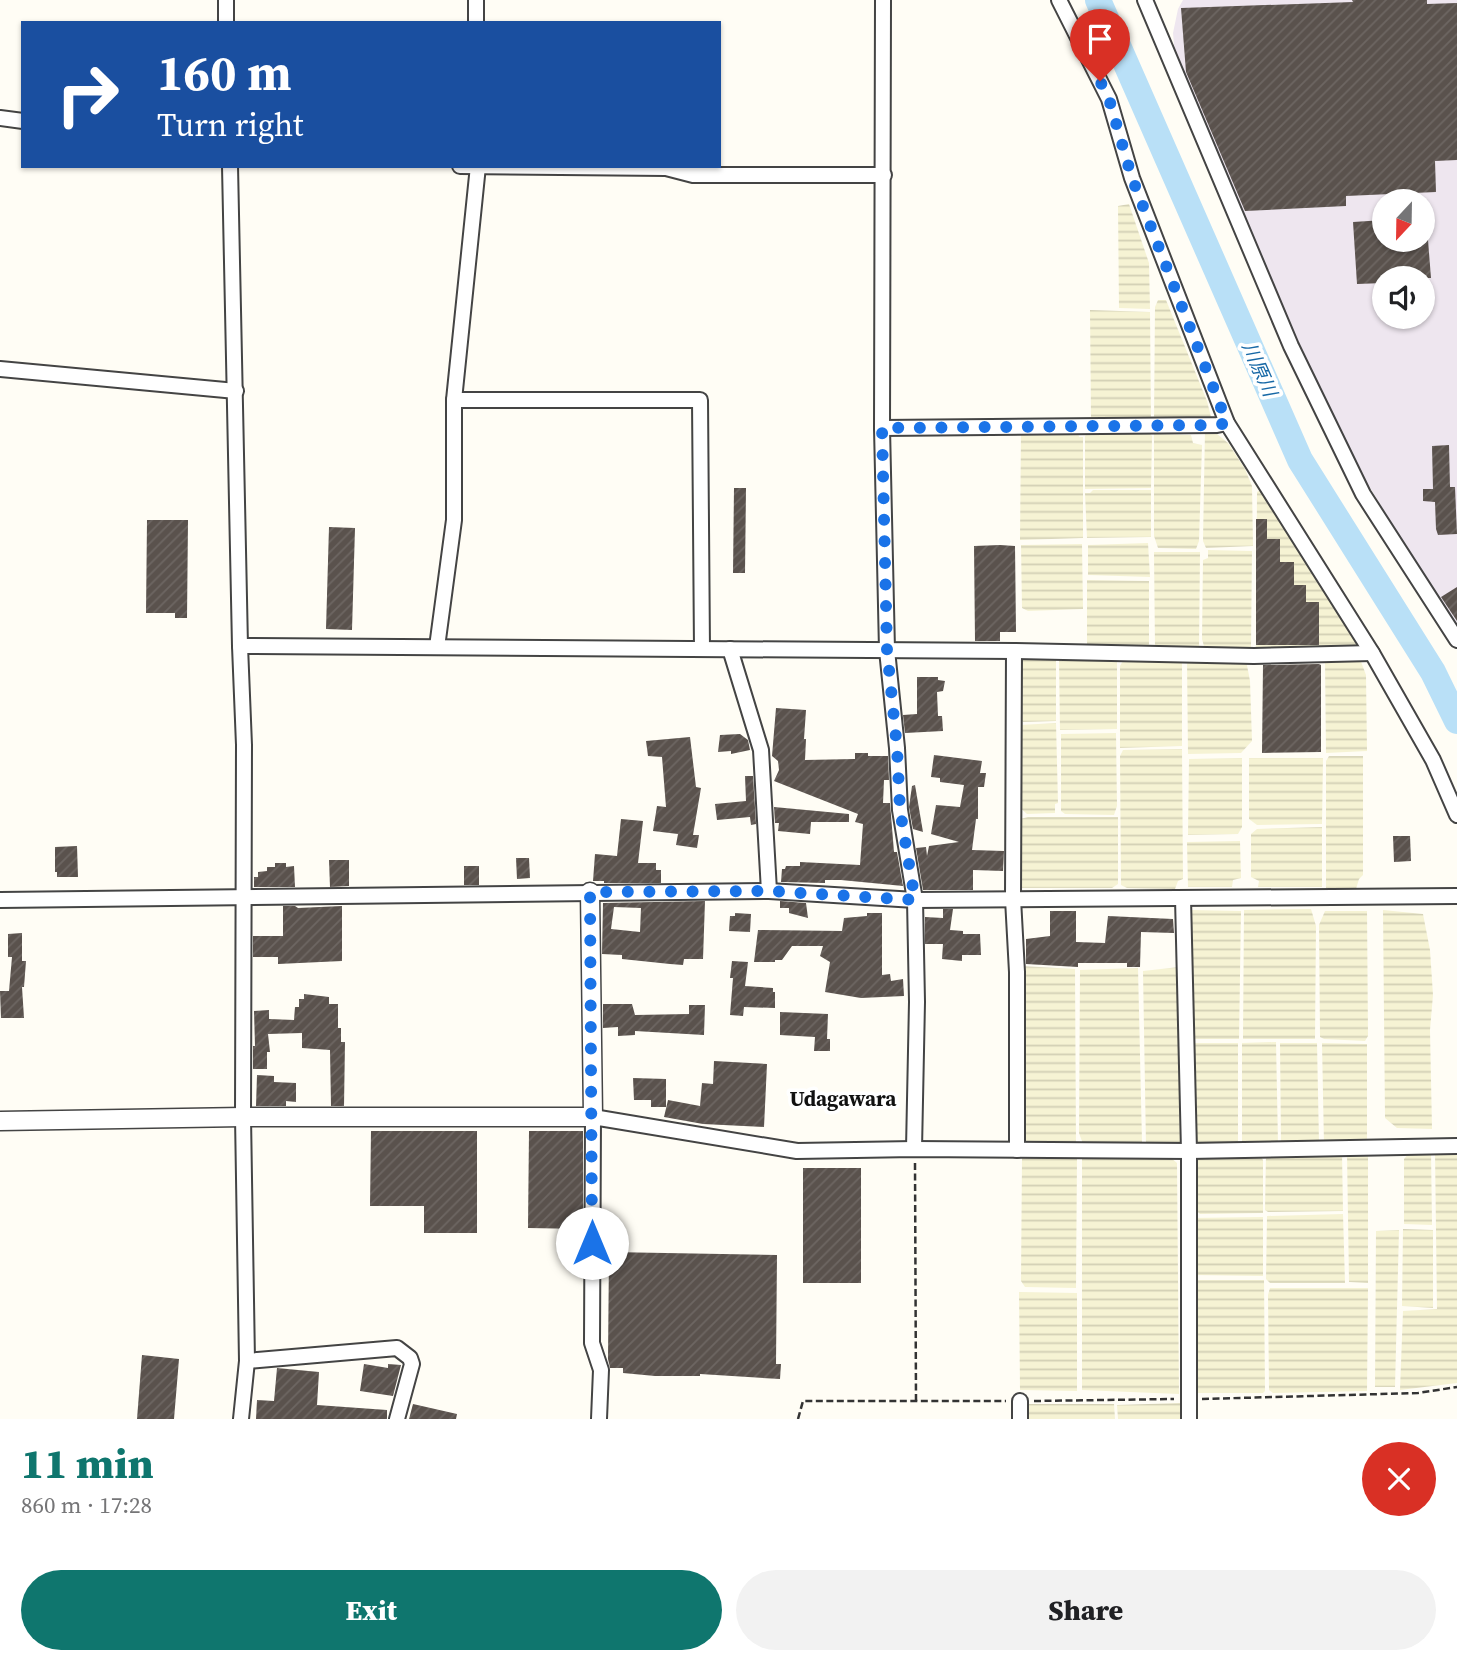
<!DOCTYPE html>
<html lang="en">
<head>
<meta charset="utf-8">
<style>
  body { margin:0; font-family:"Source Serif 4","Noto Sans JP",serif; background:#f2f2f2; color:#202124; height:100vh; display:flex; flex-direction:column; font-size:26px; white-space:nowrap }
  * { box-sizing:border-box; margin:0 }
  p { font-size:23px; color:#757577 }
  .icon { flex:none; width:38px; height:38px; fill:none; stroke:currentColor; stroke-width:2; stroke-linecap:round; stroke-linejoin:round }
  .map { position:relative; height:1419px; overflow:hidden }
  .drawer { display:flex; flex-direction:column; background:#fff; flex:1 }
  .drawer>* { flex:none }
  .banner { position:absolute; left:21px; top:21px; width:700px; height:147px; border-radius:0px; box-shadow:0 2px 5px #0004; background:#1a4fa0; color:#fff; overflow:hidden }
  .needle { width:46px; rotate:202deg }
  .tools { position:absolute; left:1372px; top:189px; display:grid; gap:14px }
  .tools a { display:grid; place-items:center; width:63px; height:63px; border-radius:50%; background:#fff; box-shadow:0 2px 5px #0004; font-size:35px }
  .pin { position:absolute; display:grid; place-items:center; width:60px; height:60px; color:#fff; margin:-72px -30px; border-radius:50% 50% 50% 0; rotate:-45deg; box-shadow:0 0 7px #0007 }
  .pin .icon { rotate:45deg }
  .me { position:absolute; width:77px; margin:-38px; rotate:0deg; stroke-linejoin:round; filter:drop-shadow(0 0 5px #0008) }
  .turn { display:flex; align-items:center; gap:24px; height:147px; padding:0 21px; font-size:32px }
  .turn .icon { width:91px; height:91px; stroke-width:2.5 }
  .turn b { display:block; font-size:49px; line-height:60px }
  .round { display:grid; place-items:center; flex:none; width:74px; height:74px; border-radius:37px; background:#f2f2f2 }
  .headline { display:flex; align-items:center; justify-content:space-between; height:119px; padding:0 21px }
  h1 { font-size:42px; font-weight:800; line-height:52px; color:#0f766e }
  .cta { display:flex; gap:14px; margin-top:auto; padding:14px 21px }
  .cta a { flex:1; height:80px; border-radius:42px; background:#0f766e; color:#fff; font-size:28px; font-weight:800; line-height:80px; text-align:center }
  .cta a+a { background:#f2f2f2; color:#202124 }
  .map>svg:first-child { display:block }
  .industrial { fill:#eee6ef; fill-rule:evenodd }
  .farmland { fill:url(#farmland-rules) }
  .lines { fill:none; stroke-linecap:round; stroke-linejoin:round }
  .river { stroke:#b9e0f7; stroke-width:26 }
  .building { fill:url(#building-hatch); fill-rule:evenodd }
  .minor-casing { stroke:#444; stroke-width:18 }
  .tertiary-casing { stroke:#444; stroke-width:21 }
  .path { stroke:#333; stroke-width:2.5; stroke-dasharray:7 3.5; stroke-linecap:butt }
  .minor { stroke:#fff; stroke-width:14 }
  .tertiary { stroke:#fff; stroke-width:18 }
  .route { stroke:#1a73e8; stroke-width:12; stroke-dasharray:0 21.6 }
  .labels { text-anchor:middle; stroke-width:7; stroke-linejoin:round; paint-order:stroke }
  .water-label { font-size:19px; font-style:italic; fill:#1768a6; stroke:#fff }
  .quarter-label { font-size:21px; font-weight:bold; fill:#111; stroke:#fff }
</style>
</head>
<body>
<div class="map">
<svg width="1457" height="1419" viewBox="0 0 1457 1419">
  <defs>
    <pattern id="farmland-rules" width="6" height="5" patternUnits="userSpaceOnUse" patternTransform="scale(1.75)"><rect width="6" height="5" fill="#f6f3d4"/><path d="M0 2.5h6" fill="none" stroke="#d2cfb5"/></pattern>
    <pattern id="building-hatch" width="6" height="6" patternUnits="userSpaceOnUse" patternTransform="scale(1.75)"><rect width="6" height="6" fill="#5a524d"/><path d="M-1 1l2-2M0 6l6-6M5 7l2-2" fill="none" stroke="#6d6662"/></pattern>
  </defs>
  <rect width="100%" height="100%" fill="#fffdf5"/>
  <!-- industrial -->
  <path class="industrial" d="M1183 0H1457V631L1335 430 1265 275 1175 55 1173 33 1178 9ZM1384 201H1423V240H1384ZM1384 278H1423V317H1384Z"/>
  <!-- farmland -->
  <g class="farmland">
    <path d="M1129 204 1149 263 1150 309 1119 308 1118 206Z"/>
    <path d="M1158 300H1166L1207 401 1211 417H1202L1197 420H1154L1155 307Z"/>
    <path d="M1090 310 1150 312 1151 420 1097 421 1091 418Z"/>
    <path d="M1205 430 1217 434 1228 443 1245 469 1252 486 1253 546 1206 548 1203 541Z"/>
    <path d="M1078 431 1079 437H1083V538L1020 540 1021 432Z"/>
    <path d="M1088 433H1149L1152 436 1151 488 1085 489V436Z"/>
    <path d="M1154 434 1191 435 1193 443 1202 445 1199 541 1196 549 1158 548 1154 536Z"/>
    <path d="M1093 490H1151V537L1087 538 1085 493H1090Z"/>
    <path d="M1260 490 1358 646 1350 649 1261 650 1256 648 1257 492Z"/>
    <path d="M1148 543 1150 577 1088 575V545Z"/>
    <path d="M1082 544 1083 609 1028 611 1022 608 1021 545Z"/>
    <path d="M1208 550 1252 551 1251 647 1249 651 1205 650 1202 639 1203 560 1208 558Z"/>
    <path d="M1154 552H1200L1199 649H1155Z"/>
    <path d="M1087 580 1149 581V651L1087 648Z"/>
    <path d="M1019 659H1056V721L1023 722 1019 717Z"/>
    <path d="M1124 659H1179L1182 663V746L1120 748V666Z"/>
    <path d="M1360 659 1366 675 1367 751 1326 753 1325 660Z"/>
    <path d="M1117 660V729L1060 730 1059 661Z"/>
    <path d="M1187 660H1246L1250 681 1252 741 1241 753 1188 754Z"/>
    <path d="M1056 723 1058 803 1055 804V813L1027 814 1019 807 1020 725Z"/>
    <path d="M1116 733 1117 806 1114 815 1065 814 1061 811V734Z"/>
    <path d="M1182 749 1183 879 1178 881 1175 889 1127 888 1121 885 1120 756 1123 750Z"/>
    <path d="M1329 756H1363V875L1359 879 1356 889 1326 888V761Z"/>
    <path d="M1242 758V827L1238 834 1188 835 1189 759Z"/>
    <path d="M1249 758H1323L1322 824 1257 825 1249 819Z"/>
    <path d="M1028 817H1118V884L1112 888H1018L1020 819Z"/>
    <path d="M1322 827V887H1258L1259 881 1251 877V834L1257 829Z"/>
    <path d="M1240 841 1241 878 1233 880 1232 887H1188L1187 842Z"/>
    <path d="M1311 909 1316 926 1315 1039H1243L1244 910Z"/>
    <path d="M1191 910 1241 911 1239 1039H1190Z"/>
    <path d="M1383 910 1423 914 1430 950 1433 995 1430 1030 1432 1129 1397 1128 1385 1118Z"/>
    <path d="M1325 911H1367L1368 1036 1365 1041 1324 1039 1320 1037 1319 925Z"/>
    <path d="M1021 966 1075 969 1076 1143 1022 1142Z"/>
    <path d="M1179 967 1180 1145H1146L1143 971Z"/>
    <path d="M1138 968 1142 1142 1134 1144H1083L1079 1133 1080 970Z"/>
    <path d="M1276 1042 1278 1144H1242V1043Z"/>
    <path d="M1194 1043H1238V1144H1195L1191 1045Z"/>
    <path d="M1280 1043H1317L1319 1143 1281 1144Z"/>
    <path d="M1322 1043 1367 1044V1143L1324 1145Z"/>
    <path d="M1431 1151 1432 1225 1404 1224V1159L1409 1153Z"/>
    <path d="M1435 1151H1457V1383L1400 1390 1403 1311 1437 1309Z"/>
    <path d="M1342 1153 1343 1211 1268 1212 1265 1210 1266 1154Z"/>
    <path d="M1347 1153H1368V1283L1349 1282Z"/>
    <path d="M1259 1154 1263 1160V1213L1200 1214 1193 1208 1196 1155Z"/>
    <path d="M1082 1156 1171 1158 1177 1163 1179 1394 1082 1390Z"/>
    <path d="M1077 1157 1076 1288 1025 1287 1021 1281 1022 1158Z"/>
    <path d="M1343 1214 1345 1283H1270L1266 1279 1267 1216Z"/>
    <path d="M1263 1217V1276L1192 1275V1218Z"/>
    <path d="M1403 1229 1433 1230V1308L1402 1306Z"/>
    <path d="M1399 1230 1395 1387H1375L1376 1231Z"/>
    <path d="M1193 1280H1264L1265 1391 1263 1393H1194Z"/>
    <path d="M1270 1288H1368L1367 1391 1273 1393 1269 1390 1268 1295Z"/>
    <path d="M1019 1292 1077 1293V1391L1020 1390Z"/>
    <path d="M1180 1403V1419H1118L1117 1405Z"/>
    <path d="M1026 1404H1114L1115 1419H1026Z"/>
  </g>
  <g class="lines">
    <!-- river -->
    <path class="river" d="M1098 0 1300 460 1433 672 1457 721"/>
  </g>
  <!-- building -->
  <g class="building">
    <path d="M1352 0H1427V4L1457 3V160L1435 161 1436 192 1346 196V206L1245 211 1186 72 1181 8 1353 2Z"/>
    <path d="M1384 220V240H1428L1431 278H1384V283L1357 284 1353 222Z"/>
    <path d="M1449 445 1450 487H1455L1457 534 1438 535 1436 529 1435 502 1423 501V489H1433L1432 446Z"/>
    <path d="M734 488H746L745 573H733Z"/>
    <path d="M1256 519H1267V539H1280V562H1294V585H1306V602H1319V645H1256Z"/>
    <path d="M147 520H188L187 618H175V613H146Z"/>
    <path d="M329 527 355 528 352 630 326 629Z"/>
    <path d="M1000 545 1015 546 1016 632H1000V641H975L974 546Z"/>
    <path d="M1457 587V621L1441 597Z"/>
    <path d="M1319 664 1321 665V752L1262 753 1263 665Z"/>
    <path d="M917 677H938V680L945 681 943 691 937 692 938 716H942L943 731 905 733 903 715 917 714Z"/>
    <path d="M776 708 806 710 804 739H806L805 760 855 759V753H868V756H888L889 780H884L883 803H890L894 852H897L903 886 841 880H825V883L781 882 782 869H785L786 866H800V862L860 865 863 824 855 822 858 814 774 781 779 770 778 761 772 756Z"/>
    <path d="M740 734 748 740 750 750 731 754V751L718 752 720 735Z"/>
    <path d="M690 737 696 787 701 788 693 835H699L697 848 676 845 678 834 653 831 657 806 666 807 662 757 648 756 646 741Z"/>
    <path d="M934 755 982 761 980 773H986L984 787H978V819H976L972 850 1004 851 1003 871 973 870V890H923L916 848 926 847 927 856 929 846 959 842 931 834 936 805 960 807 964 785 940 782V778L931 777Z"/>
    <path d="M745 776H753L756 824 751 825 750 817 717 820 715 804 746 801Z"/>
    <path d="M915 785 923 832 913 829 909 807 912 786Z"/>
    <path d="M774 807 849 814V822H811L810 834 778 831 779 823H775Z"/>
    <path d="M621 819 643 821 638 863H656V870H661V883H604V881H593L595 854 617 856Z"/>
    <path d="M1393 836H1410L1411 861 1394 862Z"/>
    <path d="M77 846 78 877H57V872H55V847Z"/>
    <path d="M516 858H529L530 878 517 879Z"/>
    <path d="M329 860H349V886L330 887Z"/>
    <path d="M275 863H286V867L294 866 295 887H254V877H258V872L267 871V867H275Z"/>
    <rect x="464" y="866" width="15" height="19"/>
    <path d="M705 901 703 959H684L683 965 670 964 622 959V955L602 954 603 903ZM614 907 641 908 640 932 611 929Z"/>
    <path d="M780 901 806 903 808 918 789 913V908H780Z"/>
    <path d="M283 906H295L298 908 342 906V961L278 964V957H253V936H283Z"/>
    <path d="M943 909H953L950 930 963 931V934H980L981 955H962V961L942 959 943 944H925V917L943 918Z"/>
    <path d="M1050 911H1076V942L1105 943 1108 916 1173 919 1174 933 1141 932 1140 967H1127V963H1078V967L1026 964V939L1050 936Z"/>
    <path d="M735 913 751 914 750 932 729 931 730 916H735Z"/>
    <path d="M867 913H882V975L890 974 891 981 903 979 904 996 861 998 825 992 830 962 820 956 823 946H792L782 960H775V962H754L758 930 842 931 844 918 867 916Z"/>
    <path d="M22 933V961H26L24 987H22L24 1018H1L0 991H9L12 957H8V934Z"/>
    <path d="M732 961 748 962 745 986 773 988V992H775V1008L744 1007 743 1016 730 1015 733 978H730Z"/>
    <path d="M304 994 329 997V1004H338V1028H341V1042H345L344 1106H331L330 1050 302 1048V1033L268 1034 270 1052H267V1069H253V1046H255L254 1011 269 1010V1019L294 1020 295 1007H299V999H304Z"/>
    <path d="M603 1004H632L635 1015 689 1014V1005H705L704 1035 635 1031V1035L618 1036V1027L603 1028Z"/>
    <path d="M780 1012 828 1014 827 1039H830V1051H814L815 1037 780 1035Z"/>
    <path d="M714 1061 767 1064 764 1127 703 1124 664 1117 668 1100 700 1106 702 1083 713 1084Z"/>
    <path d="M257 1075 274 1076V1082L296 1083V1102L286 1101V1106H256Z"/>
    <path d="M633 1078 666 1079V1107H651V1100H634Z"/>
    <path d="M371 1131H477V1233H424V1206H370Z"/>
    <path d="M529 1131H583V1229L528 1228Z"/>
    <rect x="803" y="1168" width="58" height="115"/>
    <path d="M609 1252 777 1255 776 1364H781L780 1379 700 1374V1376H655L623 1373V1368H610L608 1359Z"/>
    <path d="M142 1355 179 1359 174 1419H137Z"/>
    <path d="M364 1364 388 1368V1364L401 1365 393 1396 360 1391Z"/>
    <path d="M277 1368 319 1372 317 1405 387 1410V1419H256L257 1400 274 1401Z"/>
    <path d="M413 1404 457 1414 456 1419H409Z"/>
  </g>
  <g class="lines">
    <!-- minor casing -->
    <g class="minor-casing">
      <g id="minor">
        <path d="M226 0V23"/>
        <path d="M476 0V23"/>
        <path d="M883 0 882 428 887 650 897 748 900 810 915 900 917 1002 914 1149"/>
        <path d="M1059 0 1109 99 1132 178 1227 423 1372 653 1433 760 1457 815"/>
        <path d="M1145 0 1291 346 1363 494 1457 640"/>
        <path d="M0 118 23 121"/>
        <path d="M230 166 240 646 244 745 243 1117 247 1361 241 1419"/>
        <path d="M460 166 666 168 693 175H884"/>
        <path d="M0 369 236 391"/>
        <path d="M454 400H700L702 649"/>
        <path d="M882 428 1217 425 1227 423"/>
        <path d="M240 646 1014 651 1254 656 1372 653"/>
        <path d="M437 647 454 520V400L478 166"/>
        <path d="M730 649 761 750 769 891"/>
        <path d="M1014 651 1013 899 1017 972V1150"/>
        <path d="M1183 898 1189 1151V1419"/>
        <path d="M0 900 769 891 915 900 1457 896"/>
        <path d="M247 1361 397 1348 410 1358 412 1364 397 1419"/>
        <path d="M1020 1401V1419"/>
        <path d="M599 1419 601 1370 592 1343 593 1117 797 1151 914 1149 1189 1151 1457 1146"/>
      </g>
    </g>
    <!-- tertiary casing -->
    <g class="tertiary-casing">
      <path id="tertiary" d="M0 1121 243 1117H593L590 892"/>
    </g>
    <!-- path -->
    <g class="path">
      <path d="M915 1163 916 1401"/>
      <path d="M1202 1399 1418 1393 1457 1387"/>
      <path d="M1034 1401 1174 1399"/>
      <path d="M798 1419 803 1401H1006"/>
    </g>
    <!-- minor -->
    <use href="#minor" class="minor"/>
    <!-- tertiary -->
    <use href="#tertiary" class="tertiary"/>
  </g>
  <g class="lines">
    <!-- route -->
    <path class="route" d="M592 1243 590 892 769 891 915 900 900 810 897 748 887 650 882 428 1217 425 1227 423 1132 178 1109 99 1100 81"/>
  </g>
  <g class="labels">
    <!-- water labels -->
    <g class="water-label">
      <text transform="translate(1260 369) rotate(66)" y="7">川原川</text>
    </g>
    <!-- quarter labels -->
    <g class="quarter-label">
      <text x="843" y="1106">Udagawara</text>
    </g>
  </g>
</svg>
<div class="tools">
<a><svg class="needle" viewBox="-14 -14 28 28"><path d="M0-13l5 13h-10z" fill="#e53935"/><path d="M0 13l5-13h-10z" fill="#757577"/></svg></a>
<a><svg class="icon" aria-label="sound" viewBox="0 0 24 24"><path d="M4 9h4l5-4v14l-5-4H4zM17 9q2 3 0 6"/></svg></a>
</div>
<div class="pin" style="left:1100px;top:81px;background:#d93025"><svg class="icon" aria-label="arrive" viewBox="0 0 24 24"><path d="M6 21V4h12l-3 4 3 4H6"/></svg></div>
<svg class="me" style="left:592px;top:1243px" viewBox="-20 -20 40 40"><circle r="19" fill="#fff"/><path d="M0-13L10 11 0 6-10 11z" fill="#1a73e8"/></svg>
<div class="banner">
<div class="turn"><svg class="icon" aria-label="right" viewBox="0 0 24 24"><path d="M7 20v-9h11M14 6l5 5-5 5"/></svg><div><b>160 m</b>Turn right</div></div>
</div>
</div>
<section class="drawer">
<div class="headline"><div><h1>11 min</h1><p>860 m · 17:28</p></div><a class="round" style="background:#d93025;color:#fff"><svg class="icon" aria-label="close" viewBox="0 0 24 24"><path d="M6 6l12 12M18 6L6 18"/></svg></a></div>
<div class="cta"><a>Exit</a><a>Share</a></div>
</section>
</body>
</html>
